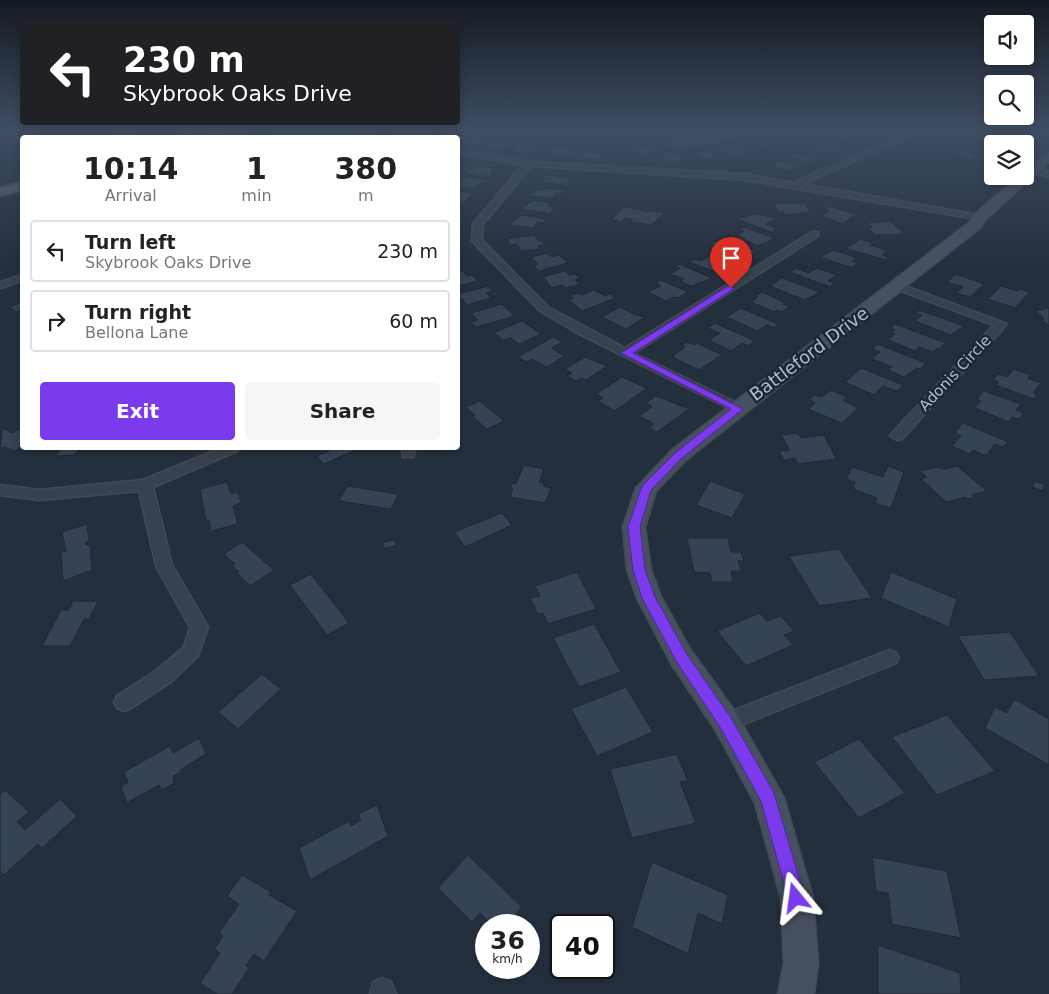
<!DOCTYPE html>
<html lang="en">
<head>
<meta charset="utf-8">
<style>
  body { margin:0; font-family:"DejaVu Sans",sans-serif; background:#f6f6f6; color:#222; height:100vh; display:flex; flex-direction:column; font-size:19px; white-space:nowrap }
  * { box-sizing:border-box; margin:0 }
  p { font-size:16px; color:#767676 }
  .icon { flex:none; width:28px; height:28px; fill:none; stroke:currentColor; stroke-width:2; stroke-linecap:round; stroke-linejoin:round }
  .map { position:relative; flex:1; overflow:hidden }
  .drawer { position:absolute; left:20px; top:135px; width:440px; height:315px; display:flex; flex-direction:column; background:#fff; border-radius:5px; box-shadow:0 2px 8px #0003 }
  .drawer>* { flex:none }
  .hud { position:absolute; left:20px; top:20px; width:440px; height:105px; border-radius:5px; box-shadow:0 2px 8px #0003; background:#202124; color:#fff; overflow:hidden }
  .buttons { position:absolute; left:984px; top:15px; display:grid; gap:10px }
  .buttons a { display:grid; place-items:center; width:50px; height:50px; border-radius:5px; background:#fff; box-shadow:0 2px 8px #0003; font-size:25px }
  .speed { position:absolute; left:475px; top:914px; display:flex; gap:10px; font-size:25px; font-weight:700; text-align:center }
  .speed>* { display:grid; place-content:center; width:65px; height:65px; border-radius:50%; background:#fff; box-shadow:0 2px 8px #0003; line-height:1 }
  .speed small { font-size:12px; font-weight:400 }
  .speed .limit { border:2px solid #111; border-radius:8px; background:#fff; color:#111 }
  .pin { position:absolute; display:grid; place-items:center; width:42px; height:42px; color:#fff; margin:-51px -21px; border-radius:50% 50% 50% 0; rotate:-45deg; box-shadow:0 0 5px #0007 }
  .pin .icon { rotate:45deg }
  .me { position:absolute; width:55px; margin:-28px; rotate:344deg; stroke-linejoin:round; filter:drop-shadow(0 0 4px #0008) }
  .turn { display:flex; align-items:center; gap:18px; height:105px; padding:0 20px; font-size:22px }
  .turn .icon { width:65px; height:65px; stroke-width:2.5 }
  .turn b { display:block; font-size:35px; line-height:42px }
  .eta { display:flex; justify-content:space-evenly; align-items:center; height:85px; text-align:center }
  .eta b { font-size:30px; font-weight:700; line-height:35px }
  .action { display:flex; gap:10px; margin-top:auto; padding:10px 20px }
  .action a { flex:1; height:58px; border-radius:5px; background:#7c3aed; color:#fff; font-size:20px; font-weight:700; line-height:58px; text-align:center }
  .action a+a { background:#f6f6f6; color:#222 }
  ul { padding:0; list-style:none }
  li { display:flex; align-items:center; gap:15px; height:62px; margin:0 10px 8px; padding:0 10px; border:2px solid #e0e0e0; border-radius:5px }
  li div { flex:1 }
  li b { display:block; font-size:19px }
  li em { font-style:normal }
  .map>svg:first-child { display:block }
  .green { fill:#263c3f }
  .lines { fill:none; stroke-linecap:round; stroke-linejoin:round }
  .stream { stroke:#17263c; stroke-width:2.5 }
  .building { fill:#364354; stroke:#1f2835 }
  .street-casing { stroke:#414a57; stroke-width:3 }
  .secondary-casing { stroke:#414a57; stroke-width:3 }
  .primary-casing { stroke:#414a57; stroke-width:3 }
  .street { fill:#38414e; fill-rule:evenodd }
  .secondary { fill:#465061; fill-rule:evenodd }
  .primary { fill:#56606e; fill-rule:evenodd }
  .route { fill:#7c3aed; stroke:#51269a }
  .labels { text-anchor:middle; stroke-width:5; stroke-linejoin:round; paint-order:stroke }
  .far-street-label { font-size:15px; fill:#b4bcc9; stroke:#1d2633 }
  .street-label { font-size:18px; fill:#b4bcc9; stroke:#1d2633 }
</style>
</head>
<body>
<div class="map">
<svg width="1049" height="994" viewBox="0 0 1049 994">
  <rect width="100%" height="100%" fill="#242f3e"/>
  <!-- green -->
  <path class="green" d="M260 127H361L349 137H276Z"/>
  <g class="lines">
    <!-- stream -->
    <path class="stream" d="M1020 127 1049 130"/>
  </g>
  <!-- building -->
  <g class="building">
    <path d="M154 127 121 135 112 130 119 127Z"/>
    <path d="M392 127H411L402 133 386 130Z"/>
    <path d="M419 127 429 129 426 131 432 132 426 136 408 135Z"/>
    <path d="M598 127H642L637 130 631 128 615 133Z"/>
    <path d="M697 127 712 132 699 136 685 131Z"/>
    <path d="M853 127H868L881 131 873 135 850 129Z"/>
    <path d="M777 129 797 135 782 138 766 133Z"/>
    <path d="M38 130 44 133 19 139 13 137Z"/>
    <path d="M443 131 456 133 452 135 458 136 433 138Z"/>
    <path d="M842 134 861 140 852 145 831 138Z"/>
    <path d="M466 137 485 138 483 139 485 140 476 147 459 141Z"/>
    <path d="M761 137 777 142 765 148 743 141Z"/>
    <path d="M494 139 507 141 504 143 510 144 505 149 483 148Z"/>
    <path d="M520 143 532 144 539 145 530 154 514 151Z"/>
    <path d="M825 144 841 149 831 154 815 148Z"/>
    <path d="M733 145 749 152 743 153 748 155 739 158 718 148Z"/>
    <path d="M561 146 567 147 566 149 575 151 566 159 548 152 554 147Z"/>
    <path d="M643 146 650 148 658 150 644 156 630 151Z"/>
    <path d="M708 150 717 156 703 160 693 153Z"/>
    <path d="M960 150 975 154 973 155 977 156 971 160 957 156 959 154 955 153Z"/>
    <path d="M586 151 604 154 598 160 579 158Z"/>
    <path d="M666 152 674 153 684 154 678 162 663 161 664 159H660Z"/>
    <path d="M799 153 808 156 819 157 807 163 784 156Z"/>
    <path d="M782 161 798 167 787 171 771 166Z"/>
    <path d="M478 166 496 168 490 172 493 173 490 177 465 173 469 168 475 169Z"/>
    <path d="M546 175 571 178 567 186 540 182Z"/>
    <path d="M467 177 488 180 473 188 459 186 462 182 458 181Z"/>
    <path d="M544 188 565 190 562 194 557 193 553 199 530 196 536 189 542 190Z"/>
    <path d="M458 191 477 193 471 195 464 202 458 201Z"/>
    <path d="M533 200 550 203 548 206 555 207 550 214 521 209Z"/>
    <path d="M774 203H804L811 212 785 215 783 212H779Z"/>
    <path d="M828 206 856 214 843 224 822 216 829 210 824 209Z"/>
    <path d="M626 207 649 212 651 210 665 213 651 225 631 222 633 220 625 218 621 222 612 220 619 211Z"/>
    <path d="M756 214 777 218 766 224 777 228 771 232 737 219Z"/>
    <path d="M521 215 547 219 544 223 538 222 533 228 509 225Z"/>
    <path d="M889 221 905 234 875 235 869 229 872 227 866 223Z"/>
    <path d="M743 227 775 238 758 246 736 235 744 231 739 229Z"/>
    <path d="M534 235 538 241H542L545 245 538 246 540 249 521 251 517 244 511 245 507 239Z"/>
    <path d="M725 239 743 246 756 251 749 255 736 250 727 255 709 248 713 245 709 244 714 241Z"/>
    <path d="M861 239 873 243 870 245 887 250 882 255 888 257 885 260 845 248Z"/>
    <path d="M834 250 857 258 852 261 858 263 853 267 846 266 820 257Z"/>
    <path d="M547 253 552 257 559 255 568 263 539 271 533 265 538 264 531 257Z"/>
    <path d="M711 255 734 264 716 272 689 262 694 259 701 261Z"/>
    <path d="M679 264 712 278 691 286 680 281 684 279 670 274 680 268 675 266Z"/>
    <path d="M796 268 808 273 817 268 837 275 828 281 835 283 830 287 790 272Z"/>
    <path d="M463 271 467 276 473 275 478 281 458 286V272Z"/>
    <path d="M565 271 569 275 575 274 580 278 575 280 581 284 566 288 562 285 552 288 543 277Z"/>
    <path d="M956 274 984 284 970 297 956 293 963 287 947 282Z"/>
    <path d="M782 278 820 292 805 300 770 286Z"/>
    <path d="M661 280 688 292 677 298 674 297 666 301 648 292 661 286 656 283Z"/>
    <path d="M488 286 492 291 486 293 491 298 467 305 460 297 458 298V294Z"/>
    <path d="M1001 286 1017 291 1020 289 1030 292 1015 308 988 299Z"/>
    <path d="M594 290 605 296 610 294 615 298 582 311 569 300 574 298 569 296 578 293 582 295Z"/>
    <path d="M762 292 786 303 783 304 789 307 782 312 776 310 774 312 751 302 758 297 755 296Z"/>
    <path d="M22 302V310L16 312 9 307Z"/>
    <path d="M502 304 515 316 476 327 471 322 478 320 471 313Z"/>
    <path d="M620 307 636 315 645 317 626 329 602 317Z"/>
    <path d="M741 308 778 324 773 328 767 325 757 331 727 317Z"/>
    <path d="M1048 308 1049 309V326L1041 319H1044L1043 317 1035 311Z"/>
    <path d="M919 310 964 326 951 335 915 321 922 315 916 313Z"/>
    <path d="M522 321 541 334 519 344 511 338 504 340 493 333Z"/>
    <path d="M715 323 728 329 755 341 748 346 742 343 731 351 709 340 720 333 707 328Z"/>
    <path d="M895 324 943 342 945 343 940 349 937 348 933 352 919 347 915 351 888 340 895 334 892 333 895 330 891 328Z"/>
    <path d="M553 337 562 342 552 348 564 356 547 367 532 359 527 362 518 357Z"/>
    <path d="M687 342 695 345 697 343 722 355 699 370 672 357 685 347 682 345Z"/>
    <path d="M877 344 923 362 926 364 920 369 917 368 904 377 888 370 892 367 872 359 880 352 873 349Z"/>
    <path d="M585 357 607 366 586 380 581 378 576 381 567 376 572 373 565 369Z"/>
    <path d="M861 368 903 385 897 391 883 386 874 395 845 382Z"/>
    <path d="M1014 369 1030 375 1028 378 1041 383 1033 393 1037 395 1033 399 996 385 999 382 993 380 998 374 1007 377Z"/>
    <path d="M622 377 647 388 615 411 598 401 603 398 596 394Z"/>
    <path d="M831 390 847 397 843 400 858 408 842 423 808 409 815 403 809 399 815 395 822 397Z"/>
    <path d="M984 391 1021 404 1016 410 1024 413 1019 419 1012 417 1009 422 975 408 981 401 977 399Z"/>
    <path d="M656 396 689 409 657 432 649 428 654 424 639 416 652 407 646 403Z"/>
    <path d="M480 401 504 421 487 429 472 416 475 415 466 407Z"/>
    <path d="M963 423 1008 442 1003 447 995 444 986 456 973 450 970 454 952 446 961 436 955 433Z"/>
    <path d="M2 428 13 433 19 429 22 430V446L15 451 4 447 0 449Z"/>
    <path d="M797 433 801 438 824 435 836 459 798 464 795 458 784 460 779 451 790 450 781 435Z"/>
    <path d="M61 448H108L78 450 75 455 56 456Z"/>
    <path d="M326 448H353L355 450 324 464 317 456 329 451Z"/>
    <path d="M524 465 544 469 539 482 544 483 543 486 551 488 545 503 510 497 513 489H510L512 483 516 484Z"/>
    <path d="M888 466 904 472 891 508 875 503 877 498 853 489 855 482 846 479 852 467 883 477Z"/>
    <path d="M957 466 987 491 972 495 975 497 969 499 965 497 946 502 921 479 927 477 920 471 937 467 945 469Z"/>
    <path d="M710 481 745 494 732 518 696 505Z"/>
    <path d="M1035 481 1045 485 1042 491 1032 487Z"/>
    <path d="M227 482 231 494 238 492 241 503 233 506 238 524 211 531 209 520 206 521 200 489Z"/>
    <path d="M347 486 385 492 398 494 391 509 339 501Z"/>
    <path d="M502 513 512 525 465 547 454 532Z"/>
    <path d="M87 524 89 542 85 543 86 545 90 544 92 570 63 581 61 552 66 551 62 532Z"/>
    <path d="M687 538H728L731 552H741L744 561H738L741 571H731L733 582H712L710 573 694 572Z"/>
    <path d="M395 540 396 546 384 548 383 542Z"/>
    <path d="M242 542 274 570 250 586 237 573 239 572 232 566 235 564 224 554Z"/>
    <path d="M839 549 872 598 819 606 789 556Z"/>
    <path d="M577 572 596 609 548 624 543 613 538 614 530 598 540 596 535 586Z"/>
    <path d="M891 572 957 599 949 627 881 598Z"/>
    <path d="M311 574 349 623 327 635 290 585Z"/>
    <path d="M73 601H98L89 619H84L70 646H42L61 610H69Z"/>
    <path d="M760 613 767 621 781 616 794 631 784 635 793 645 746 666 717 631Z"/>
    <path d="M594 624 621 672 579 687 553 638Z"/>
    <path d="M1010 632 1039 676 984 680 958 636Z"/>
    <path d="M262 674 281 689 238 729 218 712Z"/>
    <path d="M626 687 653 732 597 756 571 709Z"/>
    <path d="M1014 699 1049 719V765L985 728 995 707 1007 713Z"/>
    <path d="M947 715 995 771 937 795 892 737Z"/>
    <path d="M199 738 206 754 180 770 181 772 173 776 174 783 162 790 159 785 127 803 121 787 128 782 124 772 170 746 173 753Z"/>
    <path d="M859 739 905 793 859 818 814 762Z"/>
    <path d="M677 754 688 781 680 782 696 823 632 838 610 769Z"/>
    <path d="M5 790 29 812 17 822 25 830 60 799 77 816 42 848 38 844 4 875 0 871V794Z"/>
    <path d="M377 805 388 836 310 880 299 848 349 821 351 826 361 820 358 814Z"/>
    <path d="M468 855 522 907 508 925H492L480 913 472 922 438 888Z"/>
    <path d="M872 857 947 871 961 938 892 924 888 893 876 891Z"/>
    <path d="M652 862 728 895 722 924 698 913 688 954 632 927Z"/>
    <path d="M242 875 271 892 269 895 297 911 264 961 254 954 246 966 249 968 232 994H217L200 983 220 953 214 949 223 936 219 933 239 904 227 896Z"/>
    <path d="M878 945 960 973 961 994H878Z"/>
  </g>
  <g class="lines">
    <!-- street casing -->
    <g class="street-casing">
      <g id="street">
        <path d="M11 127H25L0 134V130Z"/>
        <path d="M367 127H376L364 138H356Z"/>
        <path d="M746 127H758L714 143 670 145 666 143 670 141 713 139Z"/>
        <path d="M911 131H914V135L803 184 979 215 984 218 982 220 746 180 531 166 483 224 482 240 548 307 625 348 812 232H818V236L634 353 743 406 745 409 738 413 579 334 540 311 472 241 473 224 523 165 458 154V150L532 162 746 174 792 183Z"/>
        <path d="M1030 168 1049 171V177L1030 172Z"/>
        <path d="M22 275V281L0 288V282Z"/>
        <path d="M897 283 1007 324 902 439 897 440 890 436 892 433 994 325 893 288V284Z"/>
        <path d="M221 448H239L237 451 153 487 172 565 208 627 198 656 171 682 131 708 124 711 117 708 114 702 117 696 157 670 184 647 190 627 156 566 139 491 39 500 0 495V485L39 490 143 480Z"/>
        <path d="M402 448H416L413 457H403Z"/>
        <path d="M890 650 896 653 899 658 896 663 726 731 719 728 716 722 719 716Z"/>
        <path d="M382 978 391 982 396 994H370L373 982Z"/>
      </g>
    </g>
    <!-- secondary casing -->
    <g class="secondary-casing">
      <path id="secondary" d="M1049 153V162L985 220 981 227 686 460 656 491 645 527 651 570 661 597 690 649 736 713 784 798 813 898 818 963 814 994H778L784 963 781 898 755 803 716 731 672 665 637 598 627 570 623 527 636 488 672 450 970 222 974 215 1019 176H1025V171Z"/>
    </g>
    <!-- primary casing -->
    <g class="primary-casing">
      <g id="primary">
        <path d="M203 127H221L191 138H172Z"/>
        <path d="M228 127H246L217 138H198Z"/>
        <path d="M22 182V190L0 196V188Z"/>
      </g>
    </g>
    <!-- street -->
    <use href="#street" class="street"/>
    <!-- secondary -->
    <use href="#secondary" class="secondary"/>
    <!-- primary -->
    <use href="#primary" class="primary"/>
  </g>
  <!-- sky -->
  <linearGradient id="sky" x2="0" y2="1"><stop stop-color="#141a22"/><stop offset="0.48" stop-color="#3f4d63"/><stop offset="1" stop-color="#3f4d63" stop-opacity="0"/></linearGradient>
  <rect width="1049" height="266" fill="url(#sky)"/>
  <!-- route -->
  <path class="route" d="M728 286 735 288 633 353 743 409 682 458 651 490 640 527 645 570 655 597 686 653 731 718 774 793 805 898 803 904 796 906 790 904 788 898 761 801 720 727 676 661 642 598 633 570 628 527 642 486 675 453 731 409 621 353Z"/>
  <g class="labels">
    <!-- far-street labels -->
    <g class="far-street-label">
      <text transform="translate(955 373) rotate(-47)" y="5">Adonis Circle</text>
    </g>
    <!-- street labels -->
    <g class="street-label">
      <text transform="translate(809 354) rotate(-37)" y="6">Battleford Drive</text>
    </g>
  </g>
</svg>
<div class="buttons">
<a><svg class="icon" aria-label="sound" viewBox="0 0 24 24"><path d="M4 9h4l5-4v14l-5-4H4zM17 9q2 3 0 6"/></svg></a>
<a><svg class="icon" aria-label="search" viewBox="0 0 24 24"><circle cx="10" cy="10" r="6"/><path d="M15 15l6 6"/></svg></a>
<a><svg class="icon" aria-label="layers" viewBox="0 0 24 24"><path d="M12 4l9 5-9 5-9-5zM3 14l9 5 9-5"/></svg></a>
</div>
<div class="speed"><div>36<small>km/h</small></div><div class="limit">40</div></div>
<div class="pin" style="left:731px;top:288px;background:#d93025"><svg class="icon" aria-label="arrive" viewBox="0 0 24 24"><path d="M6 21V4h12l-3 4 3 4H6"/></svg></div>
<svg class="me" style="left:796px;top:898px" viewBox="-20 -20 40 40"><path d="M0-17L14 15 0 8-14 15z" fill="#7c3aed" stroke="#fff" stroke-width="4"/></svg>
<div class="hud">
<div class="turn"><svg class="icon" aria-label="left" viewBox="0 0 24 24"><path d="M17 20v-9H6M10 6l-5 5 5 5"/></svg><div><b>230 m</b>Skybrook Oaks Drive</div></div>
</div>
<section class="drawer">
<div class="eta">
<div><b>10:14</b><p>Arrival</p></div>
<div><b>1</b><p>min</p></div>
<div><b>380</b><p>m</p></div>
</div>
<ul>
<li><svg class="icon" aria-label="left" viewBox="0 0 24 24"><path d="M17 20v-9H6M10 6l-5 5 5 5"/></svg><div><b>Turn left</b><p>Skybrook Oaks Drive</p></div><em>230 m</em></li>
<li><svg class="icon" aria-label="right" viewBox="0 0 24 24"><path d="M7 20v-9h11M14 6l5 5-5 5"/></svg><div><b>Turn right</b><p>Bellona Lane</p></div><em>60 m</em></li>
</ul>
<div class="action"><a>Exit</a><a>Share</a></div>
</section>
</div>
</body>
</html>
